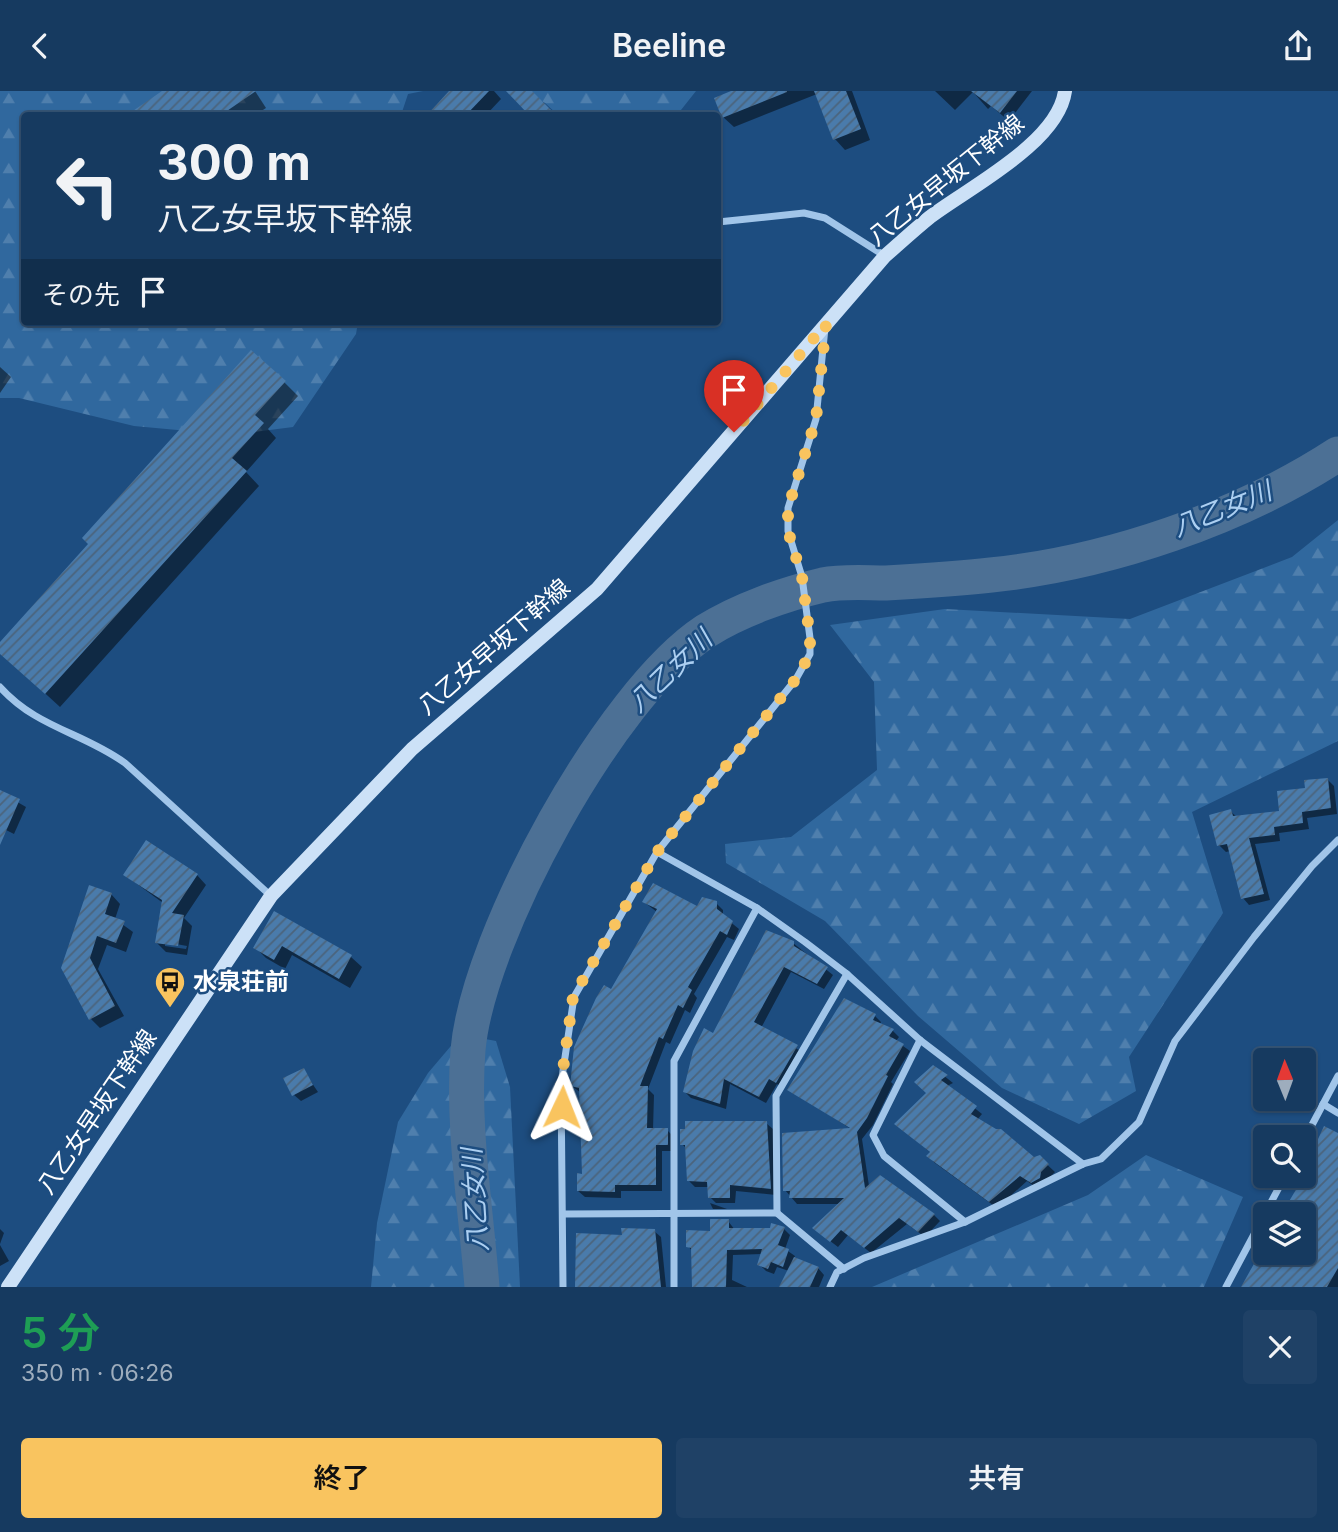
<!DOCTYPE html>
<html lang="ja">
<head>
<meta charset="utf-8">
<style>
  body { margin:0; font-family:Inter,"Noto Sans JP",sans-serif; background:#1f4166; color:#f1f3f6; height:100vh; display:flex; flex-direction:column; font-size:26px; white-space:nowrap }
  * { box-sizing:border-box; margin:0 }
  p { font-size:23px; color:#9eadbd }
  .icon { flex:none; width:38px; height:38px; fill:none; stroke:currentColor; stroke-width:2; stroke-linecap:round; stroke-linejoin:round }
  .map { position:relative; height:1196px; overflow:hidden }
  .sheet { display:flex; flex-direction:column; background:#163a60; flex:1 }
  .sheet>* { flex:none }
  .hud { position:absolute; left:21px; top:21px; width:700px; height:214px; border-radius:7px; box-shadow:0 2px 5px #0004,0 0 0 2px #355475; background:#163a60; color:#f1f3f6; overflow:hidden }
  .needle { width:46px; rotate:359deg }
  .tools { position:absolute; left:1253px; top:957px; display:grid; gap:14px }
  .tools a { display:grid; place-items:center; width:63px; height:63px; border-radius:7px; background:#163a60; box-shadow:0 2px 5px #0004,0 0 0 2px #355475; font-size:35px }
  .pin { position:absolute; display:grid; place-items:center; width:60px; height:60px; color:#fff; margin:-72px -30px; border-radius:50% 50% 50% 0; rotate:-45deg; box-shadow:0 0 7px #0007 }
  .pin .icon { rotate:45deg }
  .me { position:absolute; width:77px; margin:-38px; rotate:2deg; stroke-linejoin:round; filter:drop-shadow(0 0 5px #0008) }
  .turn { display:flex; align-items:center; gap:24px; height:147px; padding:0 21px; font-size:32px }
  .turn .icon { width:91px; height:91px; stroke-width:2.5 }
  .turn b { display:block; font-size:49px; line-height:60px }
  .then { display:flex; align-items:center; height:66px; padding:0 21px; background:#0003; gap:14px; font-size:26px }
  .round { display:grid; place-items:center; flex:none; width:74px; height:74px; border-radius:7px; background:#1f4166 }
  .overview { display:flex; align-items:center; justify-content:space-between; height:119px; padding:0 21px }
  h1 { font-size:42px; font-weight:600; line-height:52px; color:#1e9e55 }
  .action { display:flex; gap:14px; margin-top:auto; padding:14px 21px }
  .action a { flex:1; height:80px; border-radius:7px; background:#f9c45f; color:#111; font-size:28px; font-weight:600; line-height:80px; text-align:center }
  .action a+a { background:#1f4166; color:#f1f3f6 }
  header { display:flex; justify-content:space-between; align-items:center; height:91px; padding:0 21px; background:#163a60; font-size:32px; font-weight:600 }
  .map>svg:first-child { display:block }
  .forest { fill:url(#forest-firs) }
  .shadow { fill:#0007; fill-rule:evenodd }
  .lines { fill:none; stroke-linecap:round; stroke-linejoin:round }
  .river { stroke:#4c7095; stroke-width:35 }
  .building { fill:url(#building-hatch) }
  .street { stroke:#a1c5e9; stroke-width:7 }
  .secondary { stroke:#cce1f7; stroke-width:14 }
  .route { stroke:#f9c45f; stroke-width:12; stroke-dasharray:0 21.6 }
  .labels { text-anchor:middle; stroke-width:5; stroke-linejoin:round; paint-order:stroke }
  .street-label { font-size:24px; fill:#fff; stroke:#1d4d80 }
  .poi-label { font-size:24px; font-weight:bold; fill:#fff; stroke:#1d4d80; text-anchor:start }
  .water-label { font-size:26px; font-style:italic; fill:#accff1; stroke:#1d4d80 }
</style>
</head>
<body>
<header><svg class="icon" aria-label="back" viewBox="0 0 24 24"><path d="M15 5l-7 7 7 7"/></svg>Beeline<svg class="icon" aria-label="share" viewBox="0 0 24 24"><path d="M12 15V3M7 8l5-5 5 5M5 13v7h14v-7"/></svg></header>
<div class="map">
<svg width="1338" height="1196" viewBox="0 0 1338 1196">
  <defs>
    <pattern id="forest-firs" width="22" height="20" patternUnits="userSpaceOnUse" patternTransform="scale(1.75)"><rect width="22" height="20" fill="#30689e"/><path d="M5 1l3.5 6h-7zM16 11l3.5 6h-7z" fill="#4f7fad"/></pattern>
    <pattern id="building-hatch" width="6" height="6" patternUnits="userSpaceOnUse" patternTransform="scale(1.75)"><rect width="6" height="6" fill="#4a7bab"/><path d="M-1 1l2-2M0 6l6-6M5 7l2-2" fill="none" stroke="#4b647c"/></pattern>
  </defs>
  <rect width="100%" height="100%" fill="#1d4d80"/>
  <!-- forest -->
  <g class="forest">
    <path d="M0 0H423L408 3 401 24H24V231H358L356 243 293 336 232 344 134 335 19 307H0Z"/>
    <path d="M525 0H696L677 24H558L545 12Z"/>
    <path d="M1338 429V650L1192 721 1223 822 1129 966 1136 1000 1079 1033 1002 997 918 925 825 830 726 772 725 753 791 746 877 679 874 591 830 534 945 518 1130 528 1292 466Z"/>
    <path d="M469 945 496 950 510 996 520 1196H371L377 1132 398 1031 428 982 456 949Z"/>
    <path d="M1146 1064 1243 1106 1204 1196H872L1088 1104Z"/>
  </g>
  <!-- shadow -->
  <g class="shadow">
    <path d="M165 0H255L266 17 255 24H130Z"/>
    <path d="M451 0H494L501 8 486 24H435L432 21Z"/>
    <path d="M735 0H852L870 49 845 59 835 48 817 3 734 36 723 26Z"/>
    <path d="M935 0H1032L1009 30 991 15 988 18 973 1 955 19Z"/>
    <path d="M0 276 11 286 0 302Z"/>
    <path d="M284 291 298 305 268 338 276 347 246 381 259 395 60 616 0 561V553Z"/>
    <path d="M1328 689 1334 695 1337 723 1307 727 1309 738 1279 742 1280 750 1255 753 1270 809 1249 814 1243 807 1230 760 1226 761 1219 754 1230 720 1237 726 1281 722 1307 698Z"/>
    <path d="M0 701 26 716 14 743 0 736Z"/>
    <path d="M125 784H197L206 794 184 827 192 835 187 864 166 861 156 851 163 812ZM165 851 187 855 186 858 165 855Z"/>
    <path d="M111 803 120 813 115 828 133 841 126 861 107 854 98 878 124 925 100 937 91 928 63 877Z"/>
    <path d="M644 811 698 817 716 812 723 819V825L739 838 734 849 727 846 694 903 697 907 690 922 685 919 670 953 666 951 648 998 654 1004 653 1039H667L674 1046V1060H662V1100H621V1107L585 1106 578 1100 584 1084 581 1002 572 995 611 900 657 821Z"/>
    <path d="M275 823 351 866 362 876 350 897 292 864 285 878 266 867 255 856Z"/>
    <path d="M793 852 833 884 824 898 791 881 761 937 804 962 783 998 777 993 766 1012 730 993 726 1018 691 1007 685 1001 714 944Z"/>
    <path d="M875 925 881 931 880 934 893 940 899 946 896 950 910 960 891 991 893 993 873 1034 862 1048 869 1095 934 1124 940 1130 925 1146 907 1133 871 1162 848 1144 838 1156 821 1143 840 1113H797L785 1099 851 1038 789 998Z"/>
    <path d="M933 976 953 992 947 995 982 1023 977 1029 1033 1067 1039 1066 1055 1081 1038 1098 1027 1090 997 1117 935 1072 928 1065 931 1062 896 1033 928 1002Z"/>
    <path d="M303 979 318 1001 301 1010 294 1004Z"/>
    <path d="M766 1032 773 1038 776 1104 736 1100 735 1112H716L710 1106 709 1096H695L689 1090 687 1058 682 1053Z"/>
    <path d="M1338 1044V1196H1243L1265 1155V1162H1304L1301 1091 1296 1086 1304 1085 1306 1070 1309 1072Z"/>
    <path d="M710 1112 727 1118H713Z"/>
    <path d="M728 1130 735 1139 784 1138 790 1144 785 1158 795 1165 794 1168 818 1177 824 1184 819 1196H781L789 1180 777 1176 774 1183 766 1180 759 1173 762 1163 733 1164 732 1189 747 1196H694L693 1161 688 1155Z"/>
    <path d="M0 1138 4 1142 0 1153Z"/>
    <path d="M654 1140 661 1146 666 1196H576L624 1146Z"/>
    <path d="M0 1154 9 1170 0 1175Z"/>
  </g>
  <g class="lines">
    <!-- river -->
    <path class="river" d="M482 1196C476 1118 462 1036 468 959 478 845 610 603 706 540 739 519 785 503 823 494 843 490 866 492 886 492 921 490 956 488 991 484 1108 472 1240 427 1338 363"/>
  </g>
  <!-- building -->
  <g class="building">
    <path d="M162 0H256L221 24H127Z"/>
    <path d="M449 0H489L466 24H427Z"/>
    <path d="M506 0H532L556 24H529Z"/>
    <path d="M731 0H787V1L722 27 714 7Z"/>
    <path d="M814 0H846L861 38 833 49Z"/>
    <path d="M971 0H1017L1000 22Z"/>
    <path d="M251 259 286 290 255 324 264 332 232 367 247 380 45 603 0 563V551L88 453 82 447Z"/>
    <path d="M1328 687 1331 717 1302 721 1303 732 1274 736 1275 744 1249 747 1264 803 1241 808 1227 753 1217 755 1209 724 1231 718 1233 725 1279 720 1277 700 1305 697 1304 689Z"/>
    <path d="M0 699 20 708 0 754Z"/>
    <path d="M146 749 198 783 172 822 184 824 178 855 155 852 162 809 123 784Z"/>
    <path d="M653 792 697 815 702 806 717 810V818L733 830 727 844 720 840 688 896 692 899 683 917 678 914 663 948 659 946 640 995H648L647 1037H668V1054H656V1094H615V1101L577 1100V1082L582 1083 579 997 570 995 574 956 596 907 604 894 611 898 657 818 642 811Z"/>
    <path d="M89 794 112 802 105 823 125 830 116 852 97 845 90 867 115 915 89 929 61 877Z"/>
    <path d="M274 820 352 864 339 888 282 855 274 869 253 857Z"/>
    <path d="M766 839 794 850V855L828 876 817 893 784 876 754 931 798 954 776 992 769 988 759 1006 724 988 720 1013 683 1001 693 960 704 937 713 942Z"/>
    <path d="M844 907 876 923 873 929 894 938 889 945 904 953 886 984 888 985 867 1027 857 1041 865 1097 880 1084 935 1123 918 1141 899 1127 864 1157 841 1139 830 1151 812 1137 844 1107H789L790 1100H783L782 1042 850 1037 787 999Z"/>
    <path d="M933 974 948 984 941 989 977 1015 971 1023 996 1038H1001L1034 1066 1040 1064 1049 1073 1041 1081 1040 1087 1031 1092 1020 1085 989 1111 926 1065 930 1061 894 1033 926 1002 914 991Z"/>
    <path d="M304 977 313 994 292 1005 283 987Z"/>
    <path d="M685 1030H767L771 1098 730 1094V1107H708L707 1091 687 1090 685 1054H680V1038H685Z"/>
    <path d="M1324 1035 1338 1042V1177L1327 1196H1241L1260 1162H1304L1314 1141 1304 1136V1124H1281L1304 1085V1067L1308 1070Z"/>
    <path d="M710 1128H729V1137H770L771 1132 785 1136 778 1154 789 1158 783 1176 771 1171 768 1178 757 1174 762 1158 727 1159 726 1196H692L691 1157 686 1156V1139L710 1140Z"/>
    <path d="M621 1137 655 1138 661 1196H575L576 1142 622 1144Z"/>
    <path d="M794 1166 819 1176 810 1196H779Z"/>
  </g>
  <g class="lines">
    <!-- street -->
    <g class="street">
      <path d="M718 131 804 122 825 127 885 165"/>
      <path d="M0 596C37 637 82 641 125 672L271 805"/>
      <path d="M657 761 757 817 805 851 847 883 920 949 1083 1073"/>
      <path d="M920 949 873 1044 884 1065 965 1131"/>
      <path d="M1323 1013 1338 1022"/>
      <path d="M1304 1049 1338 985"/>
      <path d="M777 1122 776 1005 847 883"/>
      <path d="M565 1123 777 1122 844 1178"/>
      <path d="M563 1196 561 993 574 906 657 761 796 588 810 563V547L802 486 788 440V417L816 328 825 237"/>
      <path d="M674 1196V970L757 817"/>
      <path d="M830 1196 837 1181 864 1167 965 1131 1083 1073 1101 1068 1139 1031 1175 950 1254 846 1312 775 1338 749"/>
      <path d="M1226 1196 1285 1085"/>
    </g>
    <!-- secondary -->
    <path class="secondary" d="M8 1196 271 805 412 658 597 498 885 165C900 152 915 138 930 126 968 97 1058 52 1065 0"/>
  </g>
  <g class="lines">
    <!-- route -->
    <path class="route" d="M562 1016 561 993 573 906 657 761 796 588 810 563V547L802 486 788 440V417L816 328 826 233 734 341"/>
  </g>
  <!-- icons -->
  <defs>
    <g id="bus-pin" transform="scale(1.575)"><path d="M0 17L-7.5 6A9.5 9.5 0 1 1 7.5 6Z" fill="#f9c45f" stroke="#1d4d80"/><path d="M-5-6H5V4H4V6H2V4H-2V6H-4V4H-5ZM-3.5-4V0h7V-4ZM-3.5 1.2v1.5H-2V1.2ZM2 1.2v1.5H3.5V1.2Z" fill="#111"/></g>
  </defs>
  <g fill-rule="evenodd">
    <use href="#bus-pin" x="170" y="891"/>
  </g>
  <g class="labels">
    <!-- street labels -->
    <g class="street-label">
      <text transform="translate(946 89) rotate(-39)" y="8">八乙女早坂下幹線</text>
      <text transform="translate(494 556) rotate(-41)" y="8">八乙女早坂下幹線</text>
      <text transform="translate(97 1021) rotate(-56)" y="8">八乙女早坂下幹線</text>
    </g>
    <!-- poi labels -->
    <g class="poi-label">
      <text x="193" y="899">水泉荘前</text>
    </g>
    <!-- water labels -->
    <g class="water-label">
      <text transform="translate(1222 418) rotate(-22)" y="9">八乙女川</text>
      <text transform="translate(670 580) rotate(-44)" y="9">八乙女川</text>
      <text transform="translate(475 1109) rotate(-94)" y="9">八乙女川</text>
    </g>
  </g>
</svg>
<div class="tools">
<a><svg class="needle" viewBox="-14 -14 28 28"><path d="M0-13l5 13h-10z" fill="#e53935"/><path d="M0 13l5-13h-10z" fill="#9eadbd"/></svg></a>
<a><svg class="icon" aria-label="search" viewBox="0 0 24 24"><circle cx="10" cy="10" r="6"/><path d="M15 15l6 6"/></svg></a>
<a><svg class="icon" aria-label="layers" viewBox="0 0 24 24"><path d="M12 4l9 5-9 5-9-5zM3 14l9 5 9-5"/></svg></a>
</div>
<div class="pin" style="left:734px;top:341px;background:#d93025"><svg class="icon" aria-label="arrive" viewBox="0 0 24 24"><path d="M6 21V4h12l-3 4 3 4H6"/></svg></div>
<svg class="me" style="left:562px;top:1016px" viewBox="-20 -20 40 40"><path d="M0-17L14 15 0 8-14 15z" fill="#f9c45f" stroke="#fff" stroke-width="4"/></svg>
<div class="hud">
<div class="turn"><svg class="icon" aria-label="left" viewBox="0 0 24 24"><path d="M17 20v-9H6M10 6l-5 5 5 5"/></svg><div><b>300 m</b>八乙女早坂下幹線</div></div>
<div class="then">その先<svg class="icon" aria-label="arrive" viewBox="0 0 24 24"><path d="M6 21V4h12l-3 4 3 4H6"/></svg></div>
</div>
</div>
<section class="sheet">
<div class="overview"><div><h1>5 分</h1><p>350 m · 06:26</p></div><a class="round"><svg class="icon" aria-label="close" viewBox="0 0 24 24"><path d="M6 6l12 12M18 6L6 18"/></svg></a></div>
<div class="action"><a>終了</a><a>共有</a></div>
</section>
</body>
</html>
